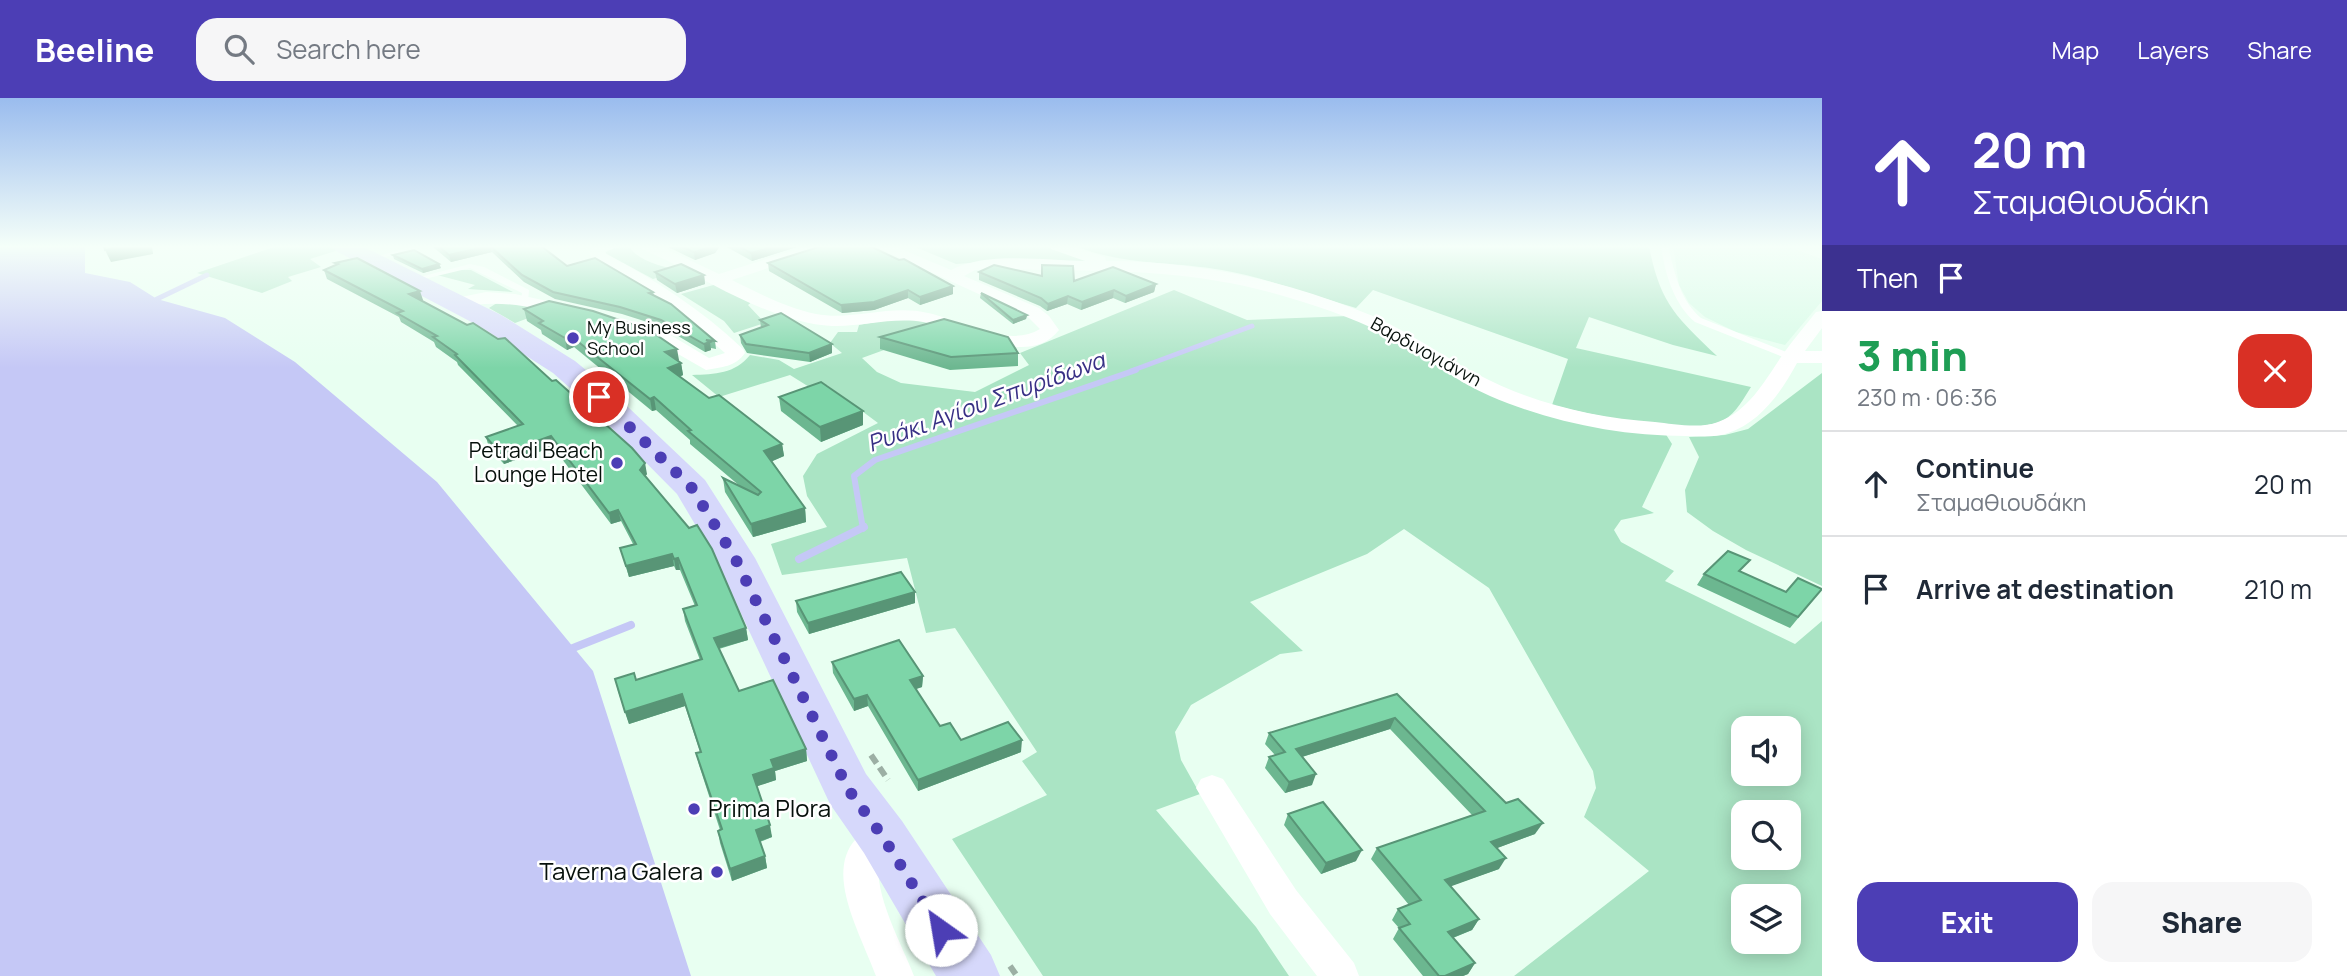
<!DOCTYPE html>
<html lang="en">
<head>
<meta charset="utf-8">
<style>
  body { margin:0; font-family:Manrope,sans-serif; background:#f6f6f7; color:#1f2937; height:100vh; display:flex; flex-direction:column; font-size:26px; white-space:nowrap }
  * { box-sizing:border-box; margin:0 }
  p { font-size:23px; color:#747a83 }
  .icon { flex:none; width:38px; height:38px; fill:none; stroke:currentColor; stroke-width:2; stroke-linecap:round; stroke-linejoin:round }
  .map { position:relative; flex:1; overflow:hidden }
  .sheet { display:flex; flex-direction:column; background:#fff; width:525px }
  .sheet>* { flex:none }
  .hud { background:#4c3eb5; color:#fff; overflow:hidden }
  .fabs { position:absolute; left:1731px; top:618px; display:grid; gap:14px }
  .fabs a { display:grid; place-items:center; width:70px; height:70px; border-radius:14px; background:#fff; box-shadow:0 4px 18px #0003; font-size:35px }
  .pin { position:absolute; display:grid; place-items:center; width:60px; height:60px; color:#fff; margin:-30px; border:4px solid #fff; border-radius:50%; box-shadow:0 2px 7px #0007 }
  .me { position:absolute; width:77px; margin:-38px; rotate:328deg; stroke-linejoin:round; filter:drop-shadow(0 0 5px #0008) }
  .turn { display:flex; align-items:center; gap:24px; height:147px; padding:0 35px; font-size:32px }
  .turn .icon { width:91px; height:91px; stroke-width:2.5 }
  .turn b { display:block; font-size:49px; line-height:60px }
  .then { display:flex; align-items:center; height:66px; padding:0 35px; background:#0003; gap:14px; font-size:26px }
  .round { display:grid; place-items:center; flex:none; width:74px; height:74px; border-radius:21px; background:#f6f6f7 }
  .head { display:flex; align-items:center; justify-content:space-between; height:119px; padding:0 35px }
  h1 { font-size:42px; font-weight:800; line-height:52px; color:#1e9e55 }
  .primary-button { display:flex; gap:14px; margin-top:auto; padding:14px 35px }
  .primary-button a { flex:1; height:80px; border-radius:21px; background:#4c3eb5; color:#fff; font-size:28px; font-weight:800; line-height:80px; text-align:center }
  .primary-button a+a { background:#f6f6f7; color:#1f2937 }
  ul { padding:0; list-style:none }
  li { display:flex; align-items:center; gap:21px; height:105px; padding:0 35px; border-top:2px solid #e0e1e3 }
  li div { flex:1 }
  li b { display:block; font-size:26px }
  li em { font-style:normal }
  header { display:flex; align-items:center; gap:42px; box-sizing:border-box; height:98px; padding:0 35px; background:#4c3eb5; color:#fff }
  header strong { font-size:33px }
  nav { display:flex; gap:38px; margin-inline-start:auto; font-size:24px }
  .search { width:490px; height:63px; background:#f6f6f7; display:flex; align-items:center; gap:18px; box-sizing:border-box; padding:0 24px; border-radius:21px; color:#747a83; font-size:26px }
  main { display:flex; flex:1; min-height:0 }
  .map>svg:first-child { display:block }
  .built { fill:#d6fbe6 }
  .green { fill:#aae4c4; fill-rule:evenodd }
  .water { fill:#c5c8f6 }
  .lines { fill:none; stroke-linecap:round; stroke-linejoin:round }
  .stream-far2 { stroke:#c5c8f6; stroke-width:5 }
  .stream-far1 { stroke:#c5c8f6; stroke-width:6 }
  .stream { stroke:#c5c8f6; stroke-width:8 }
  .path { stroke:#9cafa4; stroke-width:6; stroke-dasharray:10 5; stroke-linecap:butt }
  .service { fill:#fff; fill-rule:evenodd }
  .minor { fill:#fff; fill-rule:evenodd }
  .primary { fill:#d6d8fb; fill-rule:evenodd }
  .wall { fill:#6cb790 }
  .shaded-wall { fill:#589576 }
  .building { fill:#7dd5a8; stroke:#589576; stroke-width:2 }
  .route { stroke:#4c3eb5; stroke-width:12; stroke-dasharray:0 21.6 }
  .poi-dot { fill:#4c3eb5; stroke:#fff; stroke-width:2.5 }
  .labels { text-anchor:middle; stroke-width:5; stroke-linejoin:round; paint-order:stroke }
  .far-poi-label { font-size:18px; fill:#06100b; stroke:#fff; text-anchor:start }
  .far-street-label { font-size:18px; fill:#06100b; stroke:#fff }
  .poi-label { font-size:21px; fill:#06100b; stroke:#fff; text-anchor:end }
  .water-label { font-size:23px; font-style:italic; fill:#383085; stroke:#fff }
  .near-poi-label { font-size:24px; fill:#06100b; stroke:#fff; text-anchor:start }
</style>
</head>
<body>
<header>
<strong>Beeline</strong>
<div class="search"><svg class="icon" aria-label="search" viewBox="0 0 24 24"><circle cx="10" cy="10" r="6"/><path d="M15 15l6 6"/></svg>Search here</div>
<nav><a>Map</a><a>Layers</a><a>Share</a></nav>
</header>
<main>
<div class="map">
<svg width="1822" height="878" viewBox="0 0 1822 878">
  <rect width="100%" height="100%" fill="#e8fff1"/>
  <!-- built -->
  <path class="built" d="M1673 148H1786L1822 161V203L1785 247 1736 234 1705 219 1689 205 1679 187Z"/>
  <!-- green -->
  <g class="green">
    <path d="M277 148H330L339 152 310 161 321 169 288 179 292 183 262 195 197 175Z"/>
    <path d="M629 148C637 163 664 170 683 172L653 181 605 155 613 150Z"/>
    <path d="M913 148H1048L1104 167 983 164 956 166Z"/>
    <path d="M1075 148H1649C1660 205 1675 218 1717 258L1673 247 1589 219 1576 250 1751 289C1744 300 1736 315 1724 322 1690 340 1589 316 1552 307L1568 261 1373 192 1356 210C1311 197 1267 180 1222 172 1170 163 1126 168 1075 148Z"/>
    <path d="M457 172H471L513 194 468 191 475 187 437 177Z"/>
    <path d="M717 186 754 202 748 207 765 225 734 235 724 223 681 196Z"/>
    <path d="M1174 192 1247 222 1349 218 1375 228 1517 304 1665 335 1672 346 1642 409 1654 415 1621 422 1614 432 1621 444 1674 473 1665 483 1795 546 1822 523V878H1514L1649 773 1584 719 1596 690 1593 673 1489 490 1404 431 1367 456 1250 504 1303 553 1280 556 1191 607 1175 634 1181 662 1200 696 1156 712 1256 829 1289 878H1043L952 741 1047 697 1022 663 1037 654 955 530 926 535 907 460 782 477 771 446 827 429 807 398 803 378 817 356 878 325 827 287 814 292 790 277 719 299 692 277C715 276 735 276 750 257L779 262 794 271 842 255 830 245 838 234H857L859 227 904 219 930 223 924 236 880 247 884 252 862 260 877 274 901 285 975 294 1029 267 1020 255ZM1743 630H1788V676H1743ZM1743 714H1788V760H1743ZM1743 798H1788V844H1743Z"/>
    <path d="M500 203 550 212 515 225 489 210Z"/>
    <path d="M1822 275V488L1746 452 1713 433 1687 414 1685 392 1699 359 1689 339 1725 337 1748 331Z"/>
  </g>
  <!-- water -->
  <path class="water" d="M0 148H85V175L130 184 157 201 225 220 295 264 437 384 593 573 691 878H0Z"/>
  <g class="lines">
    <!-- stream-far2 -->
    <g class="stream-far2">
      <path d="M157 201 207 177"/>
      <path d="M1131 273 1252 228"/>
    </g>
    <!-- stream-far1 -->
    <path class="stream-far1" d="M863 431 854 378 875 362 1136 272"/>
    <!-- stream -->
    <g class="stream">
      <path d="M799 461 864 429"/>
      <path d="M573 550 631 527"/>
    </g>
    <!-- path -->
    <g class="path">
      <path d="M871 657 888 682"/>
      <path d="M1010 868 1017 878"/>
    </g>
    <!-- service -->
    <g class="service">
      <path d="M414 148H425L371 163 367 161Z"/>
      <path d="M1661 148H1668C1675 175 1679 201 1701 220L1794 257V261H1788L1695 224C1673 205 1665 175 1661 148Z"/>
      <path d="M470 166 484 169 529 192 528 203 521 205 522 195 470 170 412 184 408 182Z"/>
    </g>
    <!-- minor -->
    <g class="minor">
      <path d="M594 148H615L613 151 605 153 606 156C656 182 702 212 743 251L745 255C735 269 722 269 706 272L650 240 619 230 616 226 619 222 625 221 662 232 709 260 725 255 666 205 593 162 589 154Z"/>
      <path d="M640 148H660L719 176 807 148H828L826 151 732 182C758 195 787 210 816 216 853 223 890 206 928 215 961 222 1007 251 1040 231L1027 218 874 148H894L951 172C987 153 1045 163 1085 163L1051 151 1049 148H1070L1105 159 1106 163C1192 163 1275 180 1355 211 1400 227 1435 254 1477 276 1531 305 1594 320 1655 324 1673 326 1701 331 1718 324 1750 312 1765 282 1783 256 1793 242 1805 228 1816 214L1822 213V230L1805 253H1822V265H1797C1782 293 1760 325 1728 335 1715 340 1700 338 1686 338 1620 338 1551 324 1490 298 1457 284 1429 261 1399 244 1365 224 1327 211 1290 200 1208 175 1140 173 1054 172 1028 172 1001 170 975 172L964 178 1039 210 1049 218 1059 232C1028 272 960 230 923 224 892 219 862 229 832 228 779 226 714 187 668 163 659 158 647 155 640 148Z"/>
      <path d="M486 194 515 196 579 210 582 214 573 219C533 209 498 200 457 210L448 205 451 201Z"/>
      <path d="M1212 677 1223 681 1296 792 1354 865 1359 878H1317L1270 816 1196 690 1201 681Z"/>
      <path d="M883 724 895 729 900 739 895 749 879 761C873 796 902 846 914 878H876C858 828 809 751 883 724Z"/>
    </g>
    <!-- primary -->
    <path class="primary" d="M332 148H362L501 217 575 263 610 292 705 382 755 460 866 676 902 723 991 857 1000 878H936L864 755 830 706 715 460 677 396 588 306 553 275 481 229 336 153Z"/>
  </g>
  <!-- wall -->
  <g class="wall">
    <path d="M432 148H541L567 168 653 194 654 197 715 243 716 251 711 250V252L705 254 663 229 622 216 555 201 524 184 492 154 451 164Z"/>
    <path d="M666 148H720L715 155 695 162Z"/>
    <path d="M725 148H800L752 163Z"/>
    <path d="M393 157 439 166 441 170 423 175 394 161Z"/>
    <path d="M335 165 423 202 421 203 647 376 645 378 746 530 748 542 719 551 739 593 806 651 807 663 775 673 776 682 757 688 772 739 760 744 765 758 767 770 732 783 720 745 718 733 720 732 699 667 696 655 700 654 685 608 629 626 618 593 615 581 636 582 700 562 685 523 683 511 695 508 680 472H676L674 468 629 479 620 450 633 446 621 423 611 426 553 349 504 366 489 350 486 339 518 328 458 267 457 264 436 249 434 244 401 224 399 219 327 181 324 172 336 167Z"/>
    <path d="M768 165 953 196 920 207 908 200 874 212 842 215 769 173Z"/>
    <path d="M655 174 704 177 705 186 677 195 657 182Z"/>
    <path d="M979 174 1041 178 1074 183 1156 186 1154 194 1125 205 1113 200 1081 212 1067 206 1047 213 1040 208 979 182Z"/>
    <path d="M981 195 1027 217 1026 221 1013 226 980 200Z"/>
    <path d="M524 211 679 262 678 263 681 265 683 277 680 279 709 300 782 346 784 358 772 363 805 410 806 424 753 439 725 394 723 380 741 389 690 346V342L656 312 652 313 574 249 567 252 542 236 541 232 527 223Z"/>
    <path d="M760 222 832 255 810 264 747 255 741 245 740 237 761 230Z"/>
    <path d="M880 239 1018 255V268L950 272 880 251Z"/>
    <path d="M779 299 863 327 821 344 781 313Z"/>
    <path d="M1741 474 1786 494 1813 502 1790 530 1697 487 1704 476Z"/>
    <path d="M915 494V505L809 536 797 514 796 503Z"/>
    <path d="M832 564 923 578 922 589 916 591 940 628 961 642 1021 654 918 693 868 608 854 613 833 575Z"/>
    <path d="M1397 596 1535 736 1497 750 1499 771 1450 788 1479 821 1472 832 1453 840 1475 865 1468 876 1463 878H1423L1393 841 1399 830 1392 822 1398 811 1409 807 1371 761 1377 750 1472 717 1390 631 1302 659 1312 687 1285 695 1265 670 1269 659 1275 657 1265 646 1269 635Z"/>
    <path d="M1288 716 1356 763 1321 776 1284 727Z"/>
  </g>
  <!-- shaded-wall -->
  <g class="shaded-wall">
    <path d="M127 148H152L153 156 111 164 105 152Z"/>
    <path d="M490 148 492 154 451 164 449 157Z"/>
    <path d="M714 148H720L715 155 695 162 694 154Z"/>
    <path d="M776 148H800L752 163 751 155Z"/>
    <path d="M439 166 441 170 423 175 422 171Z"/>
    <path d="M704 177 705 186 677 195 675 186Z"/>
    <path d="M1156 186 1154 194 1125 205 1126 198Z"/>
    <path d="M953 188V196L920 207V199Z"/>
    <path d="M908 192V200L874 212 842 215 841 207Z"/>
    <path d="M1114 192 1113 200 1081 212 1082 204Z"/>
    <path d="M420 193 423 202 412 206 409 196Z"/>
    <path d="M1068 198 1067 206 1047 213 1048 206Z"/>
    <path d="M1027 217 1026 221 1013 226V222Z"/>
    <path d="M571 238 574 249 567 252 565 240Z"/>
    <path d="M710 244 711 252 705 254 704 246Z"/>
    <path d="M832 246V255L810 264 809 255Z"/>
    <path d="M677 251 679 262 667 266 665 254Z"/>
    <path d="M681 265 683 277 670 282 668 270Z"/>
    <path d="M654 299 656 312 652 313 650 301Z"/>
    <path d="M863 313V327L821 344 820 329Z"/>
    <path d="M551 338 553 349 504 366 501 356Z"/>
    <path d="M782 346 784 358 766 366 764 353Z"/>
    <path d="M645 365 647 376 642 383 640 372Z"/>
    <path d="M805 410 806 424 753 439 751 426Z"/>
    <path d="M618 412 621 423 611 426 609 415Z"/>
    <path d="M672 456 674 468 629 479 626 468Z"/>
    <path d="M678 460 680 472H676L674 461Z"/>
    <path d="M915 494V505L809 536 808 525Z"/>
    <path d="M746 530 748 542 716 551 714 540Z"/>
    <path d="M923 578 922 589 910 593V582Z"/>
    <path d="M682 596 685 608 629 626 625 614Z"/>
    <path d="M867 597 868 608 854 613V601Z"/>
    <path d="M1395 620 1390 631 1292 662 1296 651Z"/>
    <path d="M1022 642 1021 654 918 693V682Z"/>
    <path d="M806 651 807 663 775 673 776 682 755 689 753 677 771 662Z"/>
    <path d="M1316 676 1312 687 1285 695 1289 684Z"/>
    <path d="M1543 725 1535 736 1484 755 1491 744Z"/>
    <path d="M770 727 772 739 758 744 756 732Z"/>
    <path d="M1362 752 1356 763 1321 776 1326 765Z"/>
    <path d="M765 758 767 770 732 783 730 771Z"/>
    <path d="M1506 760 1499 771 1438 793 1445 782Z"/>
    <path d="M1479 821 1472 832 1442 844 1448 834Z"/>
    <path d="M1475 865 1468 876 1463 878H1445Z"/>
  </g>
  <!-- building -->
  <g class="building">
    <path d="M104 148H127L105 152Z"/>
    <path d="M438 148H488L449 157Z"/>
    <path d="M490 148H541L567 168 595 160 653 194 649 195 671 206 715 243 706 242 710 244 704 246 661 222 620 209 553 194 522 177Z"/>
    <path d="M680 148H714L694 154Z"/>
    <path d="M738 148H776L751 155Z"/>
    <path d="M822 148H870L899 162 904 161 953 188 920 199 908 192 874 204 841 207 768 165Z"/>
    <path d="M414 152 439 166 422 171 393 157Z"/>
    <path d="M357 160 420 193 409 196 467 227 473 225 498 241 505 240 552 283 556 282 632 350 645 365 640 372 689 430 697 427 712 451 746 530 714 540 739 593 773 582 806 651 771 662 774 670 753 677 770 727 756 732 765 758 730 771 718 733 722 731 696 655 701 654 682 596 625 614 615 581 634 575 636 582 702 561 683 511 697 507 678 460 674 461 672 456 626 468 620 450 636 446 618 412 609 415 551 338 501 356 486 339 523 326 455 257 457 256 433 239 437 238 397 215 403 213 324 172 338 166 335 165Z"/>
    <path d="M681 166 704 177 675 186 655 174Z"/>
    <path d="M994 167 1042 178V167L1073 168 1074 183 1113 169 1156 186 1126 198 1114 192 1082 204 1068 198 1048 206 1041 200 979 174Z"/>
    <path d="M981 195 1027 217 1013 222Z"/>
    <path d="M549 203 593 213 649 232 677 251 665 254 681 265 668 270 709 300 719 297 782 346 764 353 805 410 751 426 723 380 758 397 761 394 688 333 691 332 654 299 650 301 571 238 565 240 539 225 543 223 524 211Z"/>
    <path d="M781 215 832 246 809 255 746 246 740 237 768 227 760 222Z"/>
    <path d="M944 221 1008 239 1018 255 951 259 880 239Z"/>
    <path d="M821 284 863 313 820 329 779 299Z"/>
    <path d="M1728 453 1750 462 1739 473 1786 494 1798 480 1822 491 1798 519 1704 476Z"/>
    <path d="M901 474 915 494 808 525 796 503Z"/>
    <path d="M899 542 923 578 910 582 940 628 950 625 961 642 1008 624 1022 642 918 682 867 597 854 601 832 564Z"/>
    <path d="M1397 596 1506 705 1518 701 1543 725 1491 744 1506 760 1445 782 1479 821 1448 834 1475 865 1445 878H1439L1399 830 1410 826 1398 811 1421 802 1377 750 1485 713 1395 620 1296 651 1316 676 1289 684 1269 659 1285 654 1269 635Z"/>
    <path d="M1323 704 1362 752 1326 765 1288 716Z"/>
  </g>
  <!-- sky -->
  <linearGradient id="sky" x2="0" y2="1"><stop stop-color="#9abcee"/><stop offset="0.55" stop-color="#f5fff9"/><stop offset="1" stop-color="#f5fff9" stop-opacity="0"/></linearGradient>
  <rect width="1822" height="270" fill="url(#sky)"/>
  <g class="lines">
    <!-- route -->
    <path class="route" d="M599 299 692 390 735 460 848 691 883 739 941 832"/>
  </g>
  <!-- markers -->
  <g class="poi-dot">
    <circle cx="573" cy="240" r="7"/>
    <circle cx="617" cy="365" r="7"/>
    <circle cx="694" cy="711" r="7"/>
    <circle cx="717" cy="774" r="7"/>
  </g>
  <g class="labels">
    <!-- far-poi labels -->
    <g class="far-poi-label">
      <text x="587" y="236">My Business<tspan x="587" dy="21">School</tspan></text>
    </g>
    <!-- far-street labels -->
    <g class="far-street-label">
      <text transform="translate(1426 254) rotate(29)" y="6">Βαρδινογιάννη</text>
    </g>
    <!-- poi labels -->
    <g class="poi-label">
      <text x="603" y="360">Petradi Beach<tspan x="603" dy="24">Lounge Hotel</tspan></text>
    </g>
    <!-- water labels -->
    <g class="water-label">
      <text transform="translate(986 304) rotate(-20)" y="8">Ρυάκι Αγίου Σπυρίδωνα</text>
    </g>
    <!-- near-poi labels -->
    <g class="near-poi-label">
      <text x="708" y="719">Prima Plora</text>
      <text x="703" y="782" text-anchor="end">Taverna Galera</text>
    </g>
  </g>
</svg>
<div class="fabs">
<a><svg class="icon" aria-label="sound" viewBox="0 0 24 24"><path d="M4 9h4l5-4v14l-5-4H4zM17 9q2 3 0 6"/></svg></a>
<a><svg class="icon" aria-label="search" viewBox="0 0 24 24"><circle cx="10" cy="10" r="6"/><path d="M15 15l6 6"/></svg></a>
<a><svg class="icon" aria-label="layers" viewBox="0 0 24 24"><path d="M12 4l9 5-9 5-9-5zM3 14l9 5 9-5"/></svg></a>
</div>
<div class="pin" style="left:599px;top:299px;background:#d93025"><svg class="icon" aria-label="arrive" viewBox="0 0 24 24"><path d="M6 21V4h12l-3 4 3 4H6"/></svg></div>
<svg class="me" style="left:941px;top:832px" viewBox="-20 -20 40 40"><circle r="19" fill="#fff"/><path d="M0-13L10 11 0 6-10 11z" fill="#4c3eb5"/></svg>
</div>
<section class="sheet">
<div class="hud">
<div class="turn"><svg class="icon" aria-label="ahead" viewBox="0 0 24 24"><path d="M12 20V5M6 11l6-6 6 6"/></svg><div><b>20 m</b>Σταμαθιουδάκη</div></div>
<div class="then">Then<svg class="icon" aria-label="arrive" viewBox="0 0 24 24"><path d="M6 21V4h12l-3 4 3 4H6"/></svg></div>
</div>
<div class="head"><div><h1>3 min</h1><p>230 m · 06:36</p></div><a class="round" style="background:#d93025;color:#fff"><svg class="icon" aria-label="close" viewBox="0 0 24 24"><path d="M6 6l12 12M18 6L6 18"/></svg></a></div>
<ul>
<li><svg class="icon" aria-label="ahead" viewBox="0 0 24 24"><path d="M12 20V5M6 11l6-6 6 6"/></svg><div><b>Continue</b><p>Σταμαθιουδάκη</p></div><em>20 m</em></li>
<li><svg class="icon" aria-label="arrive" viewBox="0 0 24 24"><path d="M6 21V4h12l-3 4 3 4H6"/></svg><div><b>Arrive at destination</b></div><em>210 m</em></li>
</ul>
<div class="primary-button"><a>Exit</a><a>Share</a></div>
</section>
</main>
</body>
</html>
